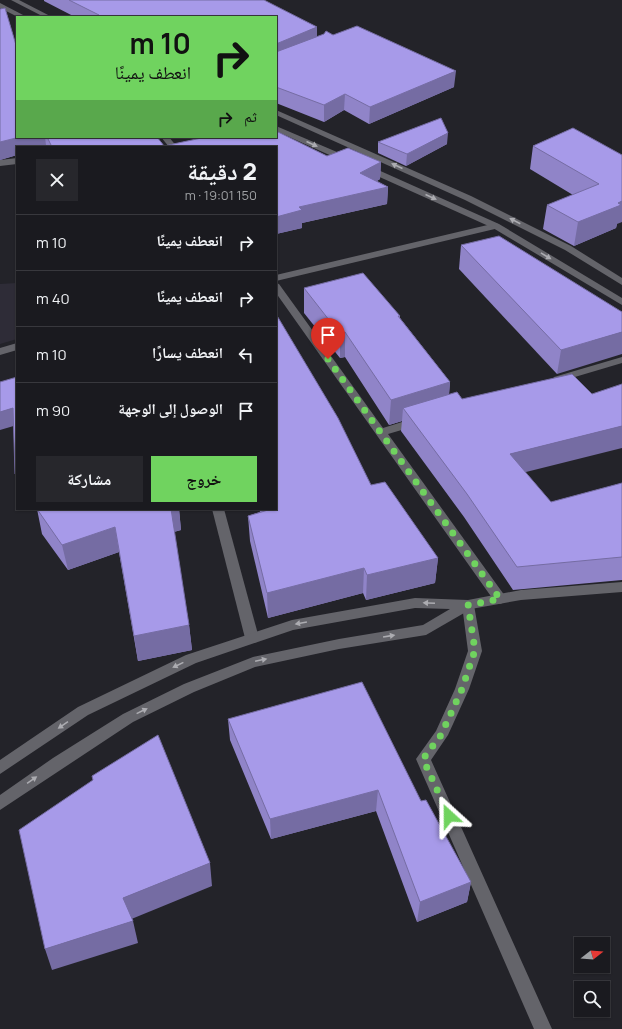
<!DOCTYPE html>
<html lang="ar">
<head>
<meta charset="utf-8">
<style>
  body { margin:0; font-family:Manrope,"Noto Naskh Arabic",sans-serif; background:#27272c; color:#f1f3f6; direction:rtl; height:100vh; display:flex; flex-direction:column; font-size:15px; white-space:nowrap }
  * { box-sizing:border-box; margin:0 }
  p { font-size:13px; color:#9fa1a4 }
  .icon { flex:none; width:22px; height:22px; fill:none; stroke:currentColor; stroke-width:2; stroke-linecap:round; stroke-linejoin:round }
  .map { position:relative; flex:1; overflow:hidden; direction:ltr }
  .details { position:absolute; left:16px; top:146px; width:261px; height:364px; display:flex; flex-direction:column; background:#1a1a1f; border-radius:0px; box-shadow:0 1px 3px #0004,0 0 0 1px #38383d; direction:rtl }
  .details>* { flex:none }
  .top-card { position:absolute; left:16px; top:16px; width:261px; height:122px; border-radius:0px; box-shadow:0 1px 3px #0004,0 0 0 1px #38383d; direction:rtl; background:#70d35f; color:#111; overflow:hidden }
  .needle { width:26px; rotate:73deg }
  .fabs { position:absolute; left:574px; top:937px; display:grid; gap:8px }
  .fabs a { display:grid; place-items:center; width:36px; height:36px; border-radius:0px; background:#1a1a1f; box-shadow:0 1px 3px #0004,0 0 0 1px #38383d; font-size:20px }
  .pin { position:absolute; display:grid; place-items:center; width:34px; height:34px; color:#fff; margin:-41px -17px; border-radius:50% 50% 50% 0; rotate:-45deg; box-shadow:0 0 4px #0007 }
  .pin .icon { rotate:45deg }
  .me { position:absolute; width:44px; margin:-22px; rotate:336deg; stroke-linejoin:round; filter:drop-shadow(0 0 3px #0008) }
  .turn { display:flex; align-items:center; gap:14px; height:84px; padding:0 20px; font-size:18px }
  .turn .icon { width:52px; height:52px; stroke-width:2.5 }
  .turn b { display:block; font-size:28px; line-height:34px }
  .then { display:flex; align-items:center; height:38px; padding:0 20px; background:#0003; gap:8px; font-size:15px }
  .round { display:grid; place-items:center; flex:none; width:42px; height:42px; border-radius:0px; background:#27272c }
  .head { display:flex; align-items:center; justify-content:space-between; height:68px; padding:0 20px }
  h1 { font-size:24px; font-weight:800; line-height:30px }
  .cta { display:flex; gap:8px; margin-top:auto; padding:8px 20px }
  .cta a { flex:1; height:46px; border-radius:0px; background:#70d35f; color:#111; font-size:16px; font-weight:800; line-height:46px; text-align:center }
  .cta a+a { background:#27272c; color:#f1f3f6 }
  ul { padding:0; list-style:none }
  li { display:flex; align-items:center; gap:12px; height:56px; padding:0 20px; border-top:1px solid #38383d }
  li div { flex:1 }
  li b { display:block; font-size:15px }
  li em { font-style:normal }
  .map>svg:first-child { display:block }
  .built { fill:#2e2c37 }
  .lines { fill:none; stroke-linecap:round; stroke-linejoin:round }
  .street { fill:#64646a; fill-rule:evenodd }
  .secondary { fill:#64646a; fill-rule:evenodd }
  .wall { fill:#9084c8 }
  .shaded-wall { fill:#756ca3 }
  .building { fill:#a79ae9; stroke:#756ca3 }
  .oneway { fill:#acacb1 }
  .route { stroke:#70d35f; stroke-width:7; stroke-dasharray:0 12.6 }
</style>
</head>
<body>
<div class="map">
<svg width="622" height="1029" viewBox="0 0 622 1029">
  <rect width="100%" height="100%" fill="#232329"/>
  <!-- built -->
  <path class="built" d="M17 283V339L0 344V284Z"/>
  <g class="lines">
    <!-- street -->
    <g class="street">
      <path d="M161 137H169L177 147H169Z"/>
      <path d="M17 158V164L0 166V160Z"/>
      <path d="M496 223 501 226 499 228 276 281V275Z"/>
      <path d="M276 283 279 284 383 428 418 417 422 418 424 421 422 424 388 434 505 596 506 599 505 602 500 604 495 602 276 293Z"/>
      <path d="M17 343V350L0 355V348Z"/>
      <path d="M622 357V363L558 382 553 379 554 377Z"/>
      <path d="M212 509H224L259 638 257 642 252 643 247 642 245 638Z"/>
      <path d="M468 600 473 602 474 605 482 651 469 689 448 735 431 760 552 1029H534L416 759 436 731 455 689 468 651 462 605 463 602Z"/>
    </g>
    <!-- secondary -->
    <g class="secondary">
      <path d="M11 0H19L52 17H44Z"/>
      <path d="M0 3 25 16 26 17H18L0 8Z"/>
      <path d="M276 110 471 196 571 246 622 278V285L565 250 465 200 276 115Z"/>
      <path d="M276 126 351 158 352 160 351 162H345L276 131Z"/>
      <path d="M367 165 499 224 622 298V305L493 228 364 170V166Z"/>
      <path d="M622 582V592L521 600 471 609 426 635 339 649 255 667 194 692 133 722 0 810V795L53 758 123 714 184 684 253 657 339 639 423 625 450 609 415 608 293 630 196 663 88 715 0 774V760L78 707 186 655 292 620 415 598 468 600 521 590Z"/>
    </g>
  </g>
  <!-- wall -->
  <g class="wall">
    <path d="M44 0H264L317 36 333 35 454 87 369 124 344 110 324 122 276 103V17H75L44 1Z"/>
    <path d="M5 8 16 45H17V137H157L164 146 206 137H276V131L327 156 348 148 381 162 380 179 377 181 388 187 387 204 302 223V228L276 234V147H47L46 145 40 147H17V155L0 160V9Z"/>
    <path d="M573 128 617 224 616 228 574 246 543 229 547 205 573 195 530 169 533 146Z"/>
    <path d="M378 142 447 144 406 166 378 153Z"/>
    <path d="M461 245 622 312 557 374 459 269Z"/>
    <path d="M304 288 400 316V318L450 382 449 394 462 399 551 502 622 483V580L513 590 464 517 401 431 402 421 389 425 345 357 340 358 304 313Z"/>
    <path d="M371 485 438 558 435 583 366 600 363 593 268 618 250 541 248 516 260 512 259 509H276Z"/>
    <path d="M37 509H179L181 530 174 532 189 625 192 650 138 661 119 552 68 570 42 534Z"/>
    <path d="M228 719 421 801 471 882 467 902 417 922 376 811 271 839 230 740Z"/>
  </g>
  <!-- shaded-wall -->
  <g class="shaded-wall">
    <path d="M317 27V42L276 60V44Z"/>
    <path d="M456 71 454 87 369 124 370 107Z"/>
    <path d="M345 94 344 110 324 122V105Z"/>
    <path d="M448 133 447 144 406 166 407 154Z"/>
    <path d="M20 137H45L46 145 40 147H17V155L0 160V142Z"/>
    <path d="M381 162 380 179 360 190V173Z"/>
    <path d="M388 187 387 204 302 223V228L276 234V217L299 207Z"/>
    <path d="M622 201V222L617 224 616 228 574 246 578 222Z"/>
    <path d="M345 332V357L340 358V334Z"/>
    <path d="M622 332V354L557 374 561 350Z"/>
    <path d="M450 382 448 407 403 408 402 421 389 425 391 400Z"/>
    <path d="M13 408 17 425 0 430V412Z"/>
    <path d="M622 426V448L506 477 510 454Z"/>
    <path d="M17 473V483L15 474Z"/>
    <path d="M171 509H179L181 530 173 532Z"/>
    <path d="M115 527 119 552 68 570 62 545Z"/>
    <path d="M438 558 435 583 366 600 367 575Z"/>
    <path d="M364 568 363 593 268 618 267 593Z"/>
    <path d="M189 625 192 650 138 661 134 636Z"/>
    <path d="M378 790 376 811 271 839 270 819Z"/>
    <path d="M210 863 212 886 129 920 123 898Z"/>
    <path d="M471 882 467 902 417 922 420 902Z"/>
    <path d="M133 921 138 943 52 970 45 949Z"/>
  </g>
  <!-- building -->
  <g class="building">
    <path d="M69 0H264L317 27 276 44V17H94L99 15Z"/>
    <path d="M5 8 16 45H17V137H20L0 142V9Z"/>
    <path d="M357 26 456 71 370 107 345 94 324 105 276 87V52L324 34 326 31 333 35Z"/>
    <path d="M441 118 448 133 407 154 378 142Z"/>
    <path d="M573 128 622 155V201L618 203 621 205 578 222 547 205 599 184 533 146Z"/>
    <path d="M276 131 327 156 348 148 381 162 360 173 388 187 299 207 302 210 276 217V147H52L47 137H157L164 146 206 137H276Z"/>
    <path d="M499 236 622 312V332L561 350 461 245Z"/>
    <path d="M363 273 400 316H398L450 382 391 400 345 332 340 334 304 288Z"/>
    <path d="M276 314 338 418 371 485 385 482 438 558 367 575 364 568 267 593 248 516 268 510V509H276Z"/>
    <path d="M572 374 592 394 622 384V426L510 454 551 502 622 483V557L517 567 467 494 403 408 457 392 462 399Z"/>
    <path d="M17 377V473L15 474 13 408 0 412V382Z"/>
    <path d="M37 509H171L189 625 134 636 115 527 62 545Z"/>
    <path d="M362 682 421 801 426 800 471 882 420 902 378 790 270 819 228 719Z"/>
    <path d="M158 735 210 863 123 898 133 921 45 949 19 830 93 780 92 776Z"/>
  </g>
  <!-- one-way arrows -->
  <defs><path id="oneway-solid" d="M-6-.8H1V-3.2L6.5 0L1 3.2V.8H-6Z"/></defs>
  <g class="oneway">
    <use href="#oneway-solid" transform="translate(312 144) rotate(24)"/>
    <use href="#oneway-solid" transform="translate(397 166) rotate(-156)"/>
    <use href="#oneway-solid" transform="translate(431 197) rotate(24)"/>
    <use href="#oneway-solid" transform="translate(515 221) rotate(-153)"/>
    <use href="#oneway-solid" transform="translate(546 256) rotate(31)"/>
    <use href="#oneway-solid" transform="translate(429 603) rotate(-177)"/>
    <use href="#oneway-solid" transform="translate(301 623) rotate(170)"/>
    <use href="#oneway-solid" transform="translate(389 636) rotate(-9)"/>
    <use href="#oneway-solid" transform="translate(261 660) rotate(-12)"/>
    <use href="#oneway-solid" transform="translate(178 665) rotate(154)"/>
    <use href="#oneway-solid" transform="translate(142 711) rotate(-26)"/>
    <use href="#oneway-solid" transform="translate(63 725) rotate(146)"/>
    <use href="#oneway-solid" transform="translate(32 780) rotate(-35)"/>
  </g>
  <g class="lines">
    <!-- route -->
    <path class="route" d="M328 359 500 599 468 605 475 650 462 689 441 735 423 759 449 816"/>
  </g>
</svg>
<div class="fabs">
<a><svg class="needle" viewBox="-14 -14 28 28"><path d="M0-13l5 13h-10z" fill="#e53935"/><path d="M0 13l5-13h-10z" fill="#9fa1a4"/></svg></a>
<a><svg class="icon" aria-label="search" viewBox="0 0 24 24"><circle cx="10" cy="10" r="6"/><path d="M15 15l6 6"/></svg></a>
</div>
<div class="pin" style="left:328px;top:359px;background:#d93025"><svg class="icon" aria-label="arrive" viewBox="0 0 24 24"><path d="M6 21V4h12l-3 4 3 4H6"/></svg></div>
<svg class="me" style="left:449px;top:816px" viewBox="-20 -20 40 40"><path d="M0-17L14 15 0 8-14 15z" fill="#70d35f" stroke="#fff" stroke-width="4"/></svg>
<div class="top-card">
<div class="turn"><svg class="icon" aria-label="right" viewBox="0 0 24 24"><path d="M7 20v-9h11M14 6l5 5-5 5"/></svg><div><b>10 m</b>انعطف يمينًا</div></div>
<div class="then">ثم<svg class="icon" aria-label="right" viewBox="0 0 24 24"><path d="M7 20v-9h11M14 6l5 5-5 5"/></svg></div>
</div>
<section class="details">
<div class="head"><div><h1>2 دقيقة</h1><p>150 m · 19:01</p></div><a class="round"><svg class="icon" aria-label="close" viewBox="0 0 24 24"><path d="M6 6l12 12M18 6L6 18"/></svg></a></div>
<ul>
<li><svg class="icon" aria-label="right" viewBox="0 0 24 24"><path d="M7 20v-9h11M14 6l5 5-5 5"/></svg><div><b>انعطف يمينًا</b></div><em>10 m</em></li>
<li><svg class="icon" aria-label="right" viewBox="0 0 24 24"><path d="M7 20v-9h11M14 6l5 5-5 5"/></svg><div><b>انعطف يمينًا</b></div><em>40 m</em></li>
<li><svg class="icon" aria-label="left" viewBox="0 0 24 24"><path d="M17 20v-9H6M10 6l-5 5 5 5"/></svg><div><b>انعطف يسارًا</b></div><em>10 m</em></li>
<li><svg class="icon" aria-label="arrive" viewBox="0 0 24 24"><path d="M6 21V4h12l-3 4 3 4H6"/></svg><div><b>الوصول إلى الوجهة</b></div><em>90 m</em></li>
</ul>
<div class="cta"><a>خروج</a><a>مشاركة</a></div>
</section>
</div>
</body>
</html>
